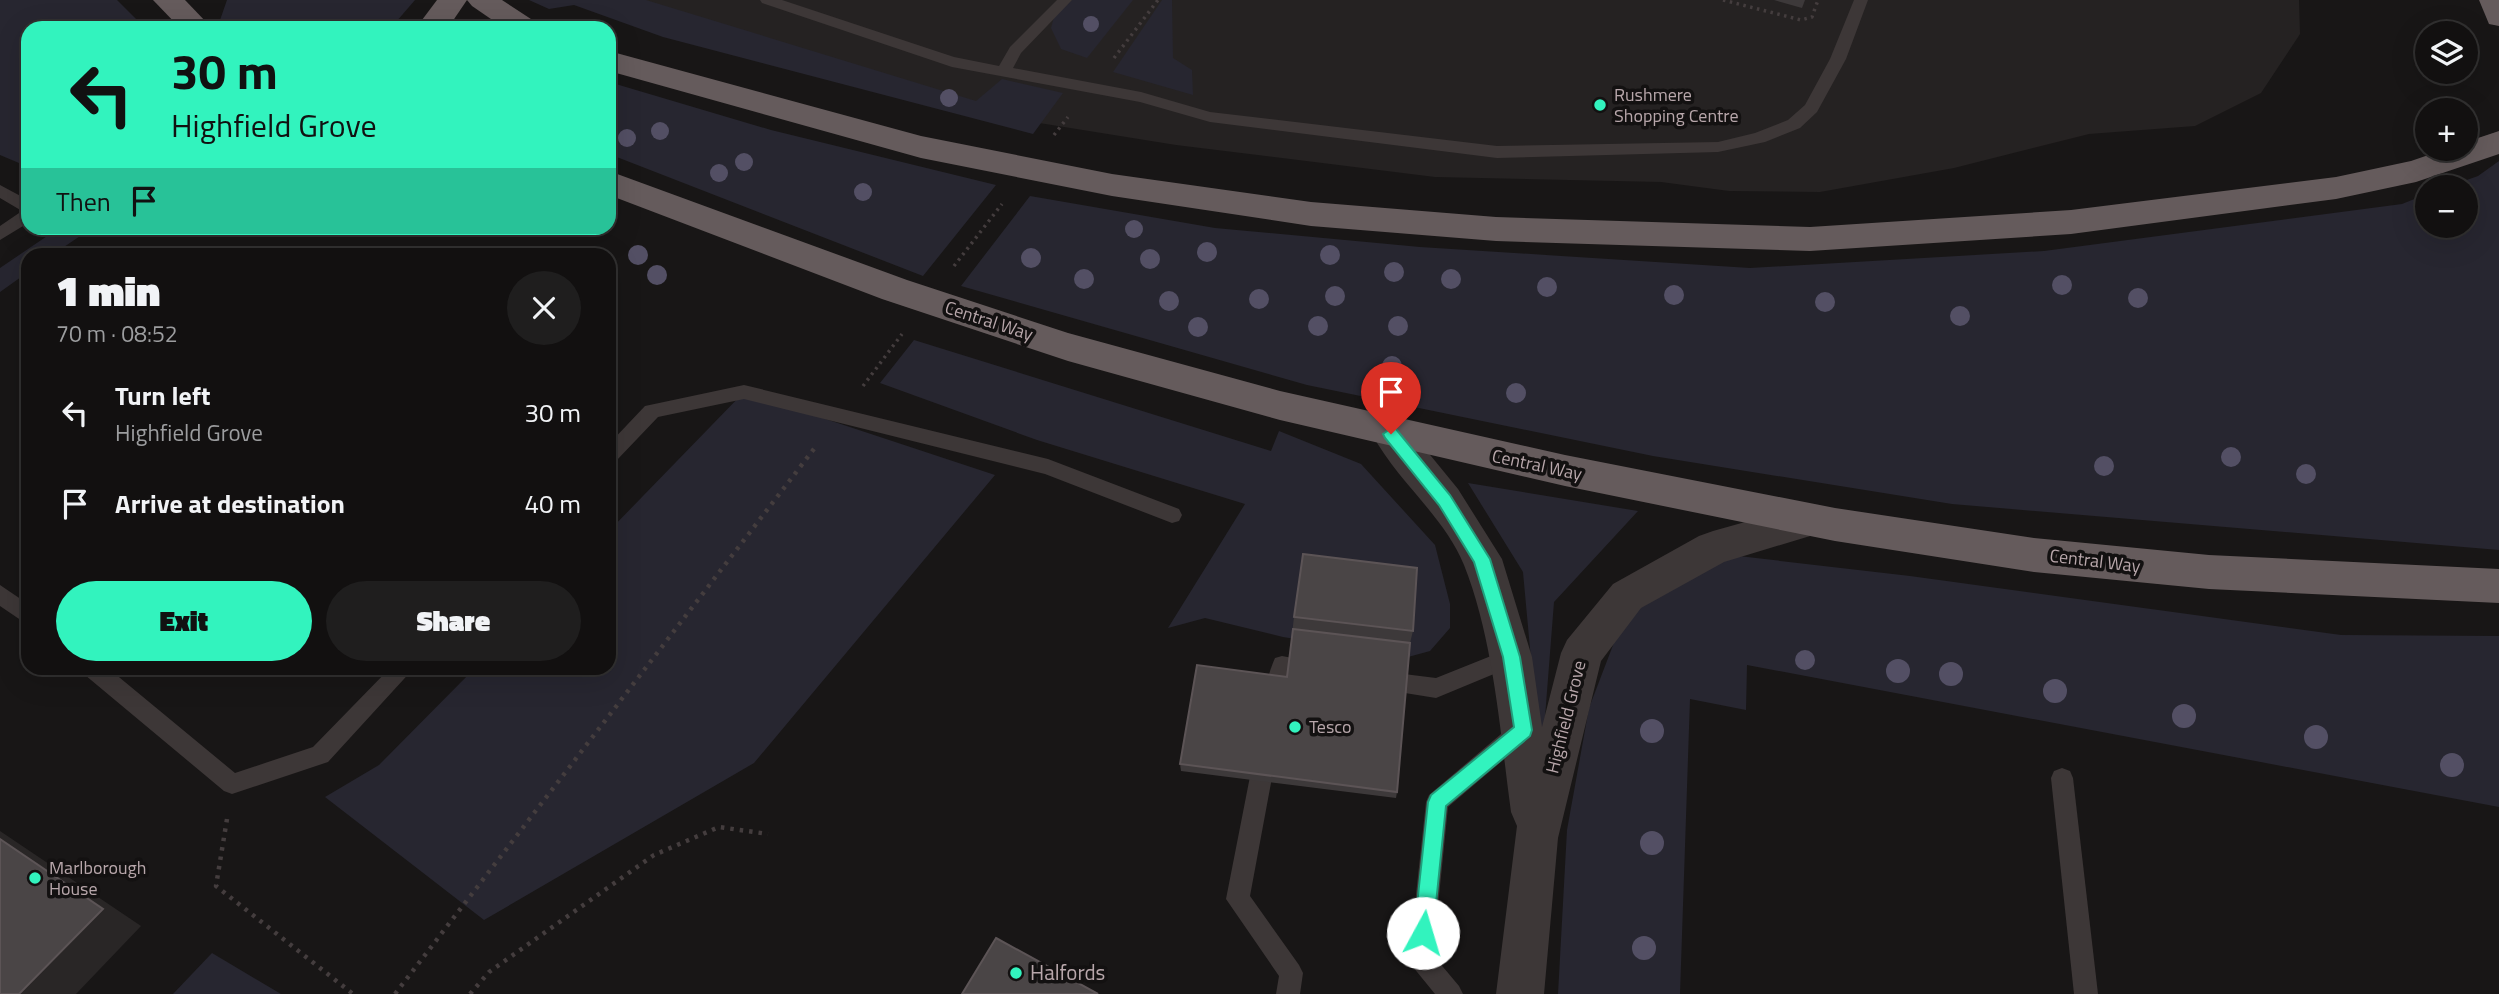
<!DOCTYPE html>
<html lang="en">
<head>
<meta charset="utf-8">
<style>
  body { margin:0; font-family:"Titillium Web",sans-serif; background:#1f1e1e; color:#f1f3f6; height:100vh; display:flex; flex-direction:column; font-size:26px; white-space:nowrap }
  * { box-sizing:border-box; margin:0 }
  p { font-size:23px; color:#9c9d9f }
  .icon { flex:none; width:38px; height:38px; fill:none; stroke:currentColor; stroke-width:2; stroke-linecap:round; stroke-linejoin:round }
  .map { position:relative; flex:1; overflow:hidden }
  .details { position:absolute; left:21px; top:248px; width:595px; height:427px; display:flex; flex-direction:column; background:#121010; border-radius:21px; box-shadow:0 7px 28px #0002,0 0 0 2px #313030 }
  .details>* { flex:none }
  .guide { position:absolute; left:21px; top:21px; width:595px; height:214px; border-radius:21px; box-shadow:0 7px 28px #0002,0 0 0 2px #313030; background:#32f3be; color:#111; overflow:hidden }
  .controls { position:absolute; left:2415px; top:21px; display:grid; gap:14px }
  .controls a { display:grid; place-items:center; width:63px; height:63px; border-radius:50%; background:#121010; box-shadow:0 7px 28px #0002,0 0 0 2px #313030; font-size:35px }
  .pin { position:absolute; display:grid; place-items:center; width:60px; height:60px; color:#fff; margin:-72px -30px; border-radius:50% 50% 50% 0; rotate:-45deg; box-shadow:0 0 7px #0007 }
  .pin .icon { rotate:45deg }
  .me { position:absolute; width:77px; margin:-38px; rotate:6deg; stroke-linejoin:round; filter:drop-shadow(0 0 5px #0008) }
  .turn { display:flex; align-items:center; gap:24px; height:147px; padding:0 35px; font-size:32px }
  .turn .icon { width:91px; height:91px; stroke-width:2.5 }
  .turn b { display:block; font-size:49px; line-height:60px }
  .then { display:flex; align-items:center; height:66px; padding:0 35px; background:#0003; gap:14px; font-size:26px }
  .round { display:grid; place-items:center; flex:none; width:74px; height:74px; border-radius:37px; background:#1f1e1e }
  .overview { display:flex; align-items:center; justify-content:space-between; height:119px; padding:0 35px }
  h1 { font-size:42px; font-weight:800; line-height:52px }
  .primary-button { display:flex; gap:14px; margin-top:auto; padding:14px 35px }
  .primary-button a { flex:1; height:80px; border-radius:42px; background:#32f3be; color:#111; font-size:28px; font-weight:800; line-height:80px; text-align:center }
  .primary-button a+a { background:#1f1e1e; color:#f1f3f6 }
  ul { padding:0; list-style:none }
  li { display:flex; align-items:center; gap:21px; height:91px; padding:0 35px }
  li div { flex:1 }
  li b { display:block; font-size:26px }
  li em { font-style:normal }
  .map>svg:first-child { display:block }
  .built { fill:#252222 }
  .green { fill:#272630 }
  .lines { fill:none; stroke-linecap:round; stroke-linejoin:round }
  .path-far1 { stroke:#443d3e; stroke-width:3.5; stroke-dasharray:2.5 4.5; stroke-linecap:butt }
  .path { stroke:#443d3e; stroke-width:4.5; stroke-dasharray:3.5 6; stroke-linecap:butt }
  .service { fill:#3d3737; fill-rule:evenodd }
  .minor { fill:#3d3737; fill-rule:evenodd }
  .trunk { fill:#655b5c; fill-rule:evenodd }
  .tree { fill:#534f64 }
  .wall { fill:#3d393a }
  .shaded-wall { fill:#292626 }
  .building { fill:#4a4546; stroke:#5c5456; stroke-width:2 }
  .route { fill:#32f3be; stroke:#209e7c; stroke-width:2 }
  .poi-dot { fill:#32f3be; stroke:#131111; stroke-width:2.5 }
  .labels { text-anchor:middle; stroke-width:7; stroke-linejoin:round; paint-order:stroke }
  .poi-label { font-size:18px; fill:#b8a7ab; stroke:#131111; text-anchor:start }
  .street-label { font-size:18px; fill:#b8a7ab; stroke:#131111 }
  .near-poi-label { font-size:21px; fill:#b8a7ab; stroke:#131111; text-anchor:start }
</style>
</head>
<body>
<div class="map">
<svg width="2499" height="994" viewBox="0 0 2499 994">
  <rect width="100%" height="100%" fill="#181616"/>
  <!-- built -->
  <path class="built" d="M601 0H2299L2300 34 2261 93 2195 126 2089 134 1954 168 1820 192 1729 191 1661 182 1435 177 1176 145 1008 118Z"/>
  <!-- green -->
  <g class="green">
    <path d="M0 0H117L143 26 28 28V156L19 163 0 155Z"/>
    <path d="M227 0H415L396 22 388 28H221L219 23Z"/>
    <path d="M529 0H646L976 101 1002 79 1063 93 1033 134 663 37 574 5 549 9Z"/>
    <path d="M1072 0H1133L1087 58 1061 49 1051 28 1054 17Z"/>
    <path d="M1162 0H1172L1173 58 1192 70 1193 95 1113 72Z"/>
    <path d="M609 82 771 130 996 185 923 276 609 154Z"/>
    <path d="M2499 161V550L1952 504 1653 456 1307 385 961 286 1030 196 1215 228 1420 247 1750 268 2044 251 2402 204 2427 194V226H2466V187H2447L2478 176Z"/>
    <path d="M59 228H92L52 255 28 256V272L0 292V268Z"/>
    <path d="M914 340 1271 451 1279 431 1361 464 1435 545 1450 604V628L1430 651 1408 657 1283 637 1205 618 1168 628 1245 504 1037 440 880 383Z"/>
    <path d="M744 392 995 475 754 763 484 920 325 797 379 765 474 669 609 668V531Z"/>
    <path d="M1468 483 1638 511 1554 602 1541 768 1523 572Z"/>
    <path d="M1721 554 1910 576 2341 635 2499 636V807L1747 665 1746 710 1690 699 1680 994H1558L1567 830 1589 708 1623 619Z"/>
    <path d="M212 953 281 994H173Z"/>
  </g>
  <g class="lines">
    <!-- path-far1 -->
    <g class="path-far1">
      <path d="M1723 0 1801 20 1812 17 1818 0"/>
      <path d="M1114 58 1158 0"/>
      <path d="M1054 135 1068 117"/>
      <path d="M954 266 1002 204"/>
      <path d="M863 386 902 334"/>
    </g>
    <!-- path -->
    <g class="path">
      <path d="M227 819 216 886 353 994"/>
      <path d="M395 994 817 445"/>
      <path d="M470 994 489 972 654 855 719 827 768 834"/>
    </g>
    <!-- service -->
    <g class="service">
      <path d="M760 0H782L954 57 999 66 1010 47 1057 0H1072L1021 53 1013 68 1141 92 1210 112 1497 146 1718 142 1755 133 1788 120 1805 105 1830 59 1854 0H1868L1846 59 1817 112 1800 128 1765 142 1718 152 1497 158 1210 122 1140 102 952 67 762 3Z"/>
      <path d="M0 185 28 200V223L0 240V226L22 211 0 198Z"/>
      <path d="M744 385 1048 459 1179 509 1182 515 1179 521 1172 523 1045 474 744 399 658 417 616 461 609 464V444L645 406Z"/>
      <path d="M0 585 28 604V625L0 606Z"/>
      <path d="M1511 648 1518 650 1521 657 1518 664 1436 698 1380 689 1373 687 1370 680 1373 673 1380 671 1436 678Z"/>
      <path d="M1282 656 1319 663 1322 670 1319 677 1312 679 1290 676 1282 709 1275 712 1268 709C1262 696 1269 671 1275 658Z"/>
      <path d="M82 668H108L235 773 313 747 390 668H414L328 762 232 794 224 791 85 675Z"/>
      <path d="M1521 721 1529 724 1532 731 1529 738 1448 807 1433 955 1459 986 1463 994H1435L1413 967 1409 959 1426 802 1429 795 1513 724Z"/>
      <path d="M1265 746 1273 749 1276 756 1250 896 1299 965 1303 973 1300 994H1276L1279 976 1226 899 1254 756 1257 749Z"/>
      <path d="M2062 768 2070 771 2073 778 2098 994H2074L2051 778 2054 771Z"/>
    </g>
    <!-- minor -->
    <path class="minor" d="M1391 419 1404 423 1458 489 1502 559 1532 657 1542 727 1561 653 1567 640 1613 584 1699 536 1713 531 1806 505 1820 509 1825 521 1820 533 1724 562 1641 608 1601 661 1558 838 1544 994H1496L1517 826 1511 812C1500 732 1494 641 1464 565 1444 516 1397 481 1372 434L1378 423Z"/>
    <!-- trunk -->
    <g class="trunk">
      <path d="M153 0H185L208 24 205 28H180Z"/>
      <path d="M437 0H467L448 28H416Z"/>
      <path d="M467 0H502L534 21 539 28H504L472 6Z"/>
      <path d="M2479 0H2499V26L2489 24Z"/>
      <path d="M609 51 921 136 1112 174 1311 202 1496 217 1810 227 2071 210 2336 177 2411 161 2446 149H2466V142L2499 131V154L2416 182 2336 199 2071 234 1810 251 1496 241 1311 226 1112 196 921 158 609 71Z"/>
      <path d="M609 171 907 280 1068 333 1280 391 1565 455 1835 508 2034 538 2209 555 2499 569V603L2209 589 2034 572 1835 541 1565 486 1280 420 1068 361 882 299 609 195Z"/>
    </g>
  </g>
  <!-- trees -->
  <g class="tree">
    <circle cx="1091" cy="24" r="8"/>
    <circle cx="949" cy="98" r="9"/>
    <circle cx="660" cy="131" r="9"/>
    <circle cx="627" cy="138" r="9"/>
    <circle cx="744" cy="162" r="9"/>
    <circle cx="719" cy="173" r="9"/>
    <circle cx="863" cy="192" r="9"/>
    <circle cx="1134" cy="229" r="9"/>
    <circle cx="1207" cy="252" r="10"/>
    <circle cx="638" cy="255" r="10"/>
    <circle cx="1330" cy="255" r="10"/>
    <circle cx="1031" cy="258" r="10"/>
    <circle cx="1150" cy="259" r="10"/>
    <circle cx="1394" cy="272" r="10"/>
    <circle cx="657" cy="275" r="10"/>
    <circle cx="1084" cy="279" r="10"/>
    <circle cx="1451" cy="279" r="10"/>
    <circle cx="2062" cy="285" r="10"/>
    <circle cx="1547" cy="287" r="10"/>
    <circle cx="1674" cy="295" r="10"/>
    <circle cx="1335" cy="296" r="10"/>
    <circle cx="2138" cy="298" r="10"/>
    <circle cx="1259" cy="299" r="10"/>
    <circle cx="1169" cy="301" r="10"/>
    <circle cx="1825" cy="302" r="10"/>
    <circle cx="1960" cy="316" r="10"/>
    <circle cx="1318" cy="326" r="10"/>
    <circle cx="1398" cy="326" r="10"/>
    <circle cx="1198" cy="327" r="10"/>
    <circle cx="1392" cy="366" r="10"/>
    <circle cx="1516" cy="393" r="10"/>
    <circle cx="2231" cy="457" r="10"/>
    <circle cx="2104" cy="466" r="10"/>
    <circle cx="2306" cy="474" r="10"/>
    <circle cx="1805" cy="660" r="10"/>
    <circle cx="1898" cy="671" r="12"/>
    <circle cx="1951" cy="674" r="12"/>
    <circle cx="2055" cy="691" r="12"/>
    <circle cx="2184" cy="716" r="12"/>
    <circle cx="1652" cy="731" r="12"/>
    <circle cx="2316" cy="737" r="12"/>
    <circle cx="2452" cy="765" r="12"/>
    <circle cx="1652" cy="843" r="12"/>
    <circle cx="1644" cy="948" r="12"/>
  </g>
  <!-- wall -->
  <g class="wall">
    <path d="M1774 0H1805L1802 8Z"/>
    <path d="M1294 617 1413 631 1410 643 1397 792 1396 798 1181 771 1180 764 1287 677Z"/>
  </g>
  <!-- shaded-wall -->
  <path class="shaded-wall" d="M0 831 141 926 76 994H19L0 839Z"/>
  <!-- building -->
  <g class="building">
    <path d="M1303 554 1417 568 1413 631 1294 617Z"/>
    <path d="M1293 629 1410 643 1397 792 1180 764 1197 665 1287 677Z"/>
    <path d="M0 839 103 909 19 994H0Z"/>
    <path d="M996 938 1098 994H962Z"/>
  </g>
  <!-- route -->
  <path class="route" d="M1391 428 1396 429 1450 495 1490 559 1520 657 1532 730 1530 736 1446 806 1433 933 1430 939 1423 942 1417 939 1414 933 1428 802 1431 795 1514 727 1503 657 1474 562 1439 505 1385 438 1383 434Z"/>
  <!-- markers -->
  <g class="poi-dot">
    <circle cx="1600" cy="105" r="7"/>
    <circle cx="1295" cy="727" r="7"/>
    <circle cx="35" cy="878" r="7"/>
    <circle cx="1016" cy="973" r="7"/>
  </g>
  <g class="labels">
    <!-- poi labels -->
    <g class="poi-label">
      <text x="1614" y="101">Rushmere<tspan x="1614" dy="21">Shopping Centre</tspan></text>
      <text x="1309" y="733">Tesco</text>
      <text x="49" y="874">Marlborough<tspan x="49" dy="21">House</tspan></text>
    </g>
    <!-- street labels -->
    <g class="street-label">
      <text transform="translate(989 321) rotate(18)" y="6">Central Way</text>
      <text transform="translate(1537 465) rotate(12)" y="6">Central Way</text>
      <text transform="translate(2095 561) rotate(7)" y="6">Central Way</text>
      <text transform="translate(1566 717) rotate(-76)" y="6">Highfield Grove</text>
    </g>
    <!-- near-poi labels -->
    <g class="near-poi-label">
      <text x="1030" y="980">Halfords</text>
    </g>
  </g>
</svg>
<div class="controls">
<a><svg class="icon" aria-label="layers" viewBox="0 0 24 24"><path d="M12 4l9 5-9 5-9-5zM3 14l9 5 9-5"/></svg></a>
<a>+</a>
<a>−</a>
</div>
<div class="pin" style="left:1391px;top:434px;background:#d93025"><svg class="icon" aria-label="arrive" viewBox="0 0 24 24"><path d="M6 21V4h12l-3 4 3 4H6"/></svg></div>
<svg class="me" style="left:1423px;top:933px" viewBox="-20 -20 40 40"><circle r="19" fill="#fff"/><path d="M0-13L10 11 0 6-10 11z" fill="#32f3be"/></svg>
<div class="guide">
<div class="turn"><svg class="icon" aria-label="left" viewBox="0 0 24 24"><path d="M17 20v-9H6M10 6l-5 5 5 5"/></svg><div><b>30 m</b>Highfield Grove</div></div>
<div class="then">Then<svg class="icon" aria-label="arrive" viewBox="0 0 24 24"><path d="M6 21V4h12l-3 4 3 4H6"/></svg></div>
</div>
<section class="details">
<div class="overview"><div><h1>1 min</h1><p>70 m · 08:52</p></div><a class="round"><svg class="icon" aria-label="close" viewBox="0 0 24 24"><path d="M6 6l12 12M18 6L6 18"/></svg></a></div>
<ul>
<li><svg class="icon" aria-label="left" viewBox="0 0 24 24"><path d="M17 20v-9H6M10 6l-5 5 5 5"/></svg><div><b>Turn left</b><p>Highfield Grove</p></div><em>30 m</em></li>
<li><svg class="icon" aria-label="arrive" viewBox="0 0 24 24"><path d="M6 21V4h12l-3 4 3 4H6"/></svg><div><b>Arrive at destination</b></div><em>40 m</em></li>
</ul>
<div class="primary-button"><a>Exit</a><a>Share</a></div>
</section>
</div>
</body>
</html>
